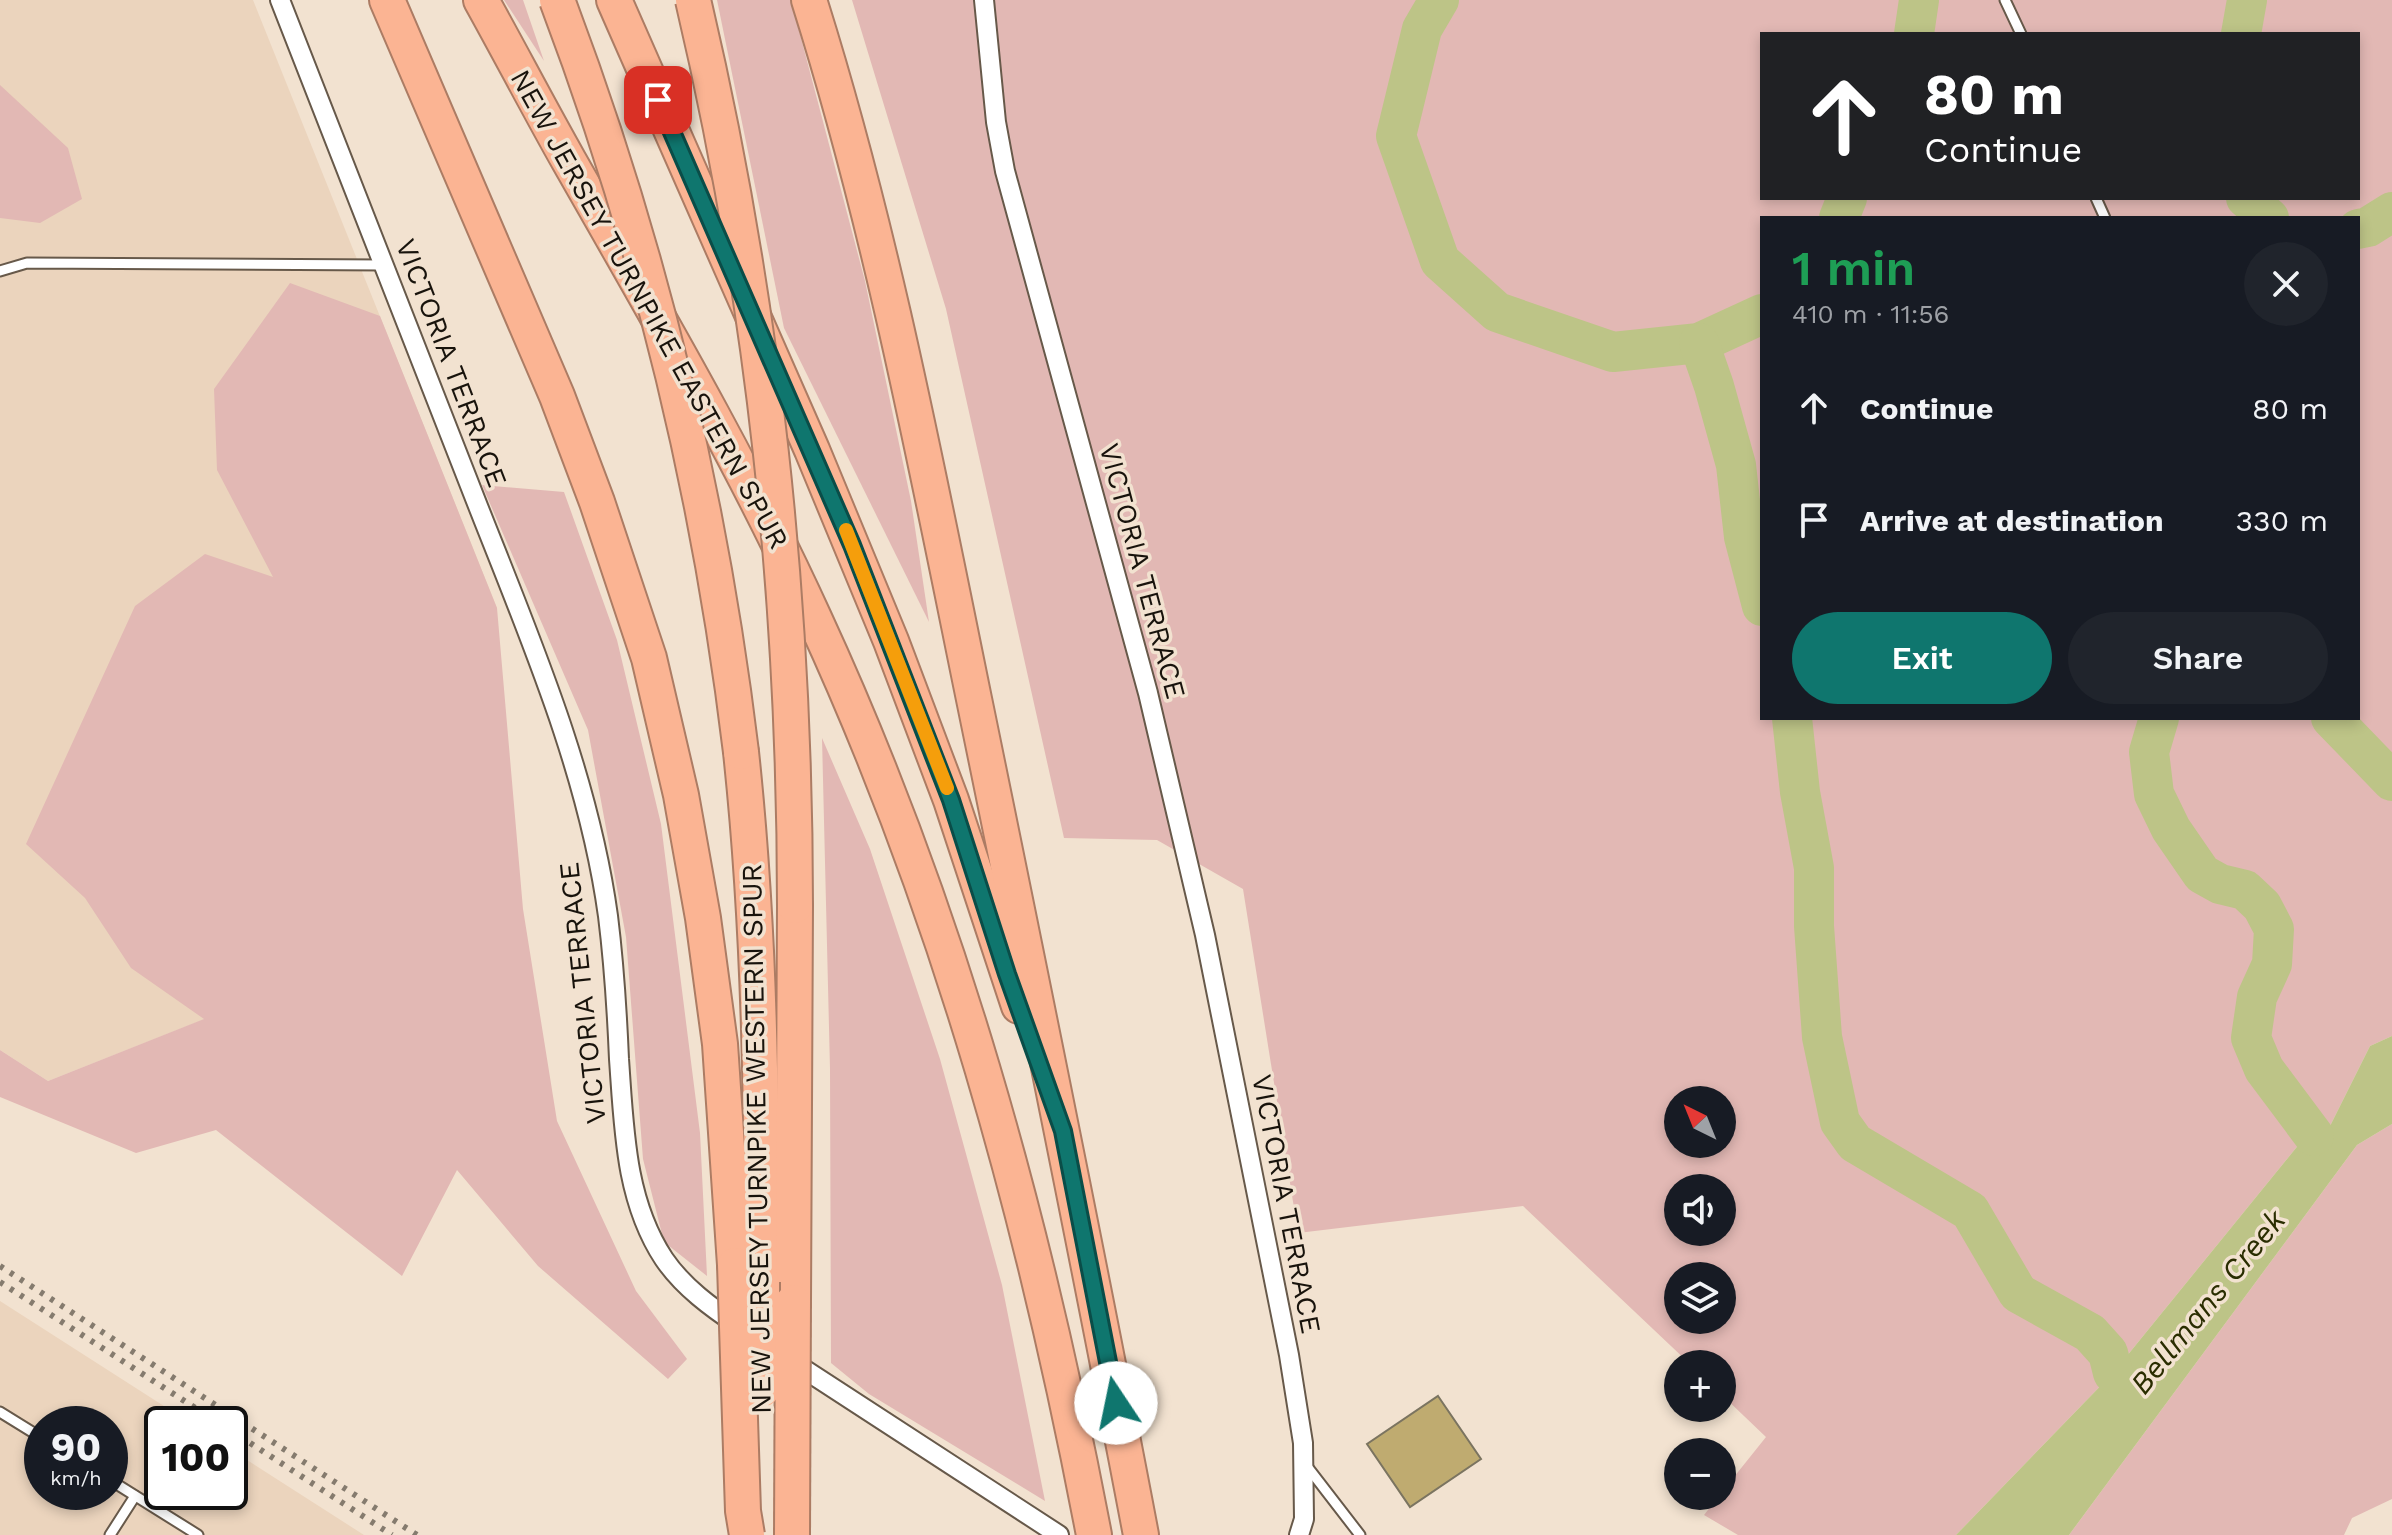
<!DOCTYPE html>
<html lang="en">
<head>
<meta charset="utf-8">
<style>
  body { margin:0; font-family:"Work Sans",sans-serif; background:#20242c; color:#f1f3f6; height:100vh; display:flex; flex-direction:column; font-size:30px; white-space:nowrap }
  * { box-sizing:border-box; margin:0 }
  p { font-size:26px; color:#9ea1a6 }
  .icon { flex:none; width:44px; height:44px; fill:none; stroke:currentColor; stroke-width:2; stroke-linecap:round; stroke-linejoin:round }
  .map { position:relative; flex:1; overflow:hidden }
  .details { position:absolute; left:1760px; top:216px; width:600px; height:504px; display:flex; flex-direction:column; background:#171b24; border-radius:0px; box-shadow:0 4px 12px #0003 }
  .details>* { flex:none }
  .top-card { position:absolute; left:1760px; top:32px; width:600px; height:168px; border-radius:0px; box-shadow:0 4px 12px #0003; background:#202124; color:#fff; overflow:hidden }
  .needle { width:52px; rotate:317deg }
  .fabs { position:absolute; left:1664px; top:1086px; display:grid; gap:16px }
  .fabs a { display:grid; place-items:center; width:72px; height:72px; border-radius:50%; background:#171b24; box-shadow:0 4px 12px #0003; font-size:40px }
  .speed { position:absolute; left:24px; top:1406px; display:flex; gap:16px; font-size:40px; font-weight:700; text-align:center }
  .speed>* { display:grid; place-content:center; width:104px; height:104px; border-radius:50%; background:#171b24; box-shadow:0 4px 12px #0003; line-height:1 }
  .speed small { font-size:20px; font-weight:400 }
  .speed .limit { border:4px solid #111; border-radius:12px; background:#fff; color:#111 }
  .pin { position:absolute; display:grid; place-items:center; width:68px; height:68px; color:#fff; margin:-34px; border-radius:16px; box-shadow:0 4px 12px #0006 }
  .me { position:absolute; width:88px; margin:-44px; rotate:349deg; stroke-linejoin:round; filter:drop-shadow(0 0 6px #0008) }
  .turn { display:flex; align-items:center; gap:28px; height:168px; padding:0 32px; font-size:36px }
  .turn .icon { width:104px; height:104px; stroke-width:2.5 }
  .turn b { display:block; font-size:56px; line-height:68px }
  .round { display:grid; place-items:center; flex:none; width:84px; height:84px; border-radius:42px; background:#20242c }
  .headline { display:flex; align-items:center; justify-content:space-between; height:136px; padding:0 32px }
  h1 { font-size:48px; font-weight:600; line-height:60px; color:#1e9e55 }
  .action { display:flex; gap:16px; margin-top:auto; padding:16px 32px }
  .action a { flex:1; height:92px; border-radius:48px; background:#0f766e; color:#fff; font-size:32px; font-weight:600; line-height:92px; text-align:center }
  .action a+a { background:#20242c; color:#f1f3f6 }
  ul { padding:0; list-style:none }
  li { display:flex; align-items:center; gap:24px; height:112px; padding:0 32px }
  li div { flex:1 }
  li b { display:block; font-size:30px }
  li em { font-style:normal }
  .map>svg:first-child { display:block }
  .built { fill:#ebd4bd; fill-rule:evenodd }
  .green { fill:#e2b8b4; fill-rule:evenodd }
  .water { fill:#bdc487 }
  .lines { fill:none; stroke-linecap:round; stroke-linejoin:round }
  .river { stroke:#bdc487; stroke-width:40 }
  .building { fill:#bfab70; stroke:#7b7460; stroke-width:2 }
  .service-casing { stroke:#67594a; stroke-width:13 }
  .minor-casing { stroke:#67594a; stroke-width:22 }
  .motorway-casing { stroke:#ac7c64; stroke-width:38 }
  .service { stroke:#fff; stroke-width:9 }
  .minor { stroke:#fff; stroke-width:18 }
  .motorway { stroke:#fbb493; stroke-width:34 }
  .rail { stroke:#857b6e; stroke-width:6; stroke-dasharray:4 8; stroke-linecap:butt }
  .motorway-bridge-casing { stroke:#ac7c64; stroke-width:38; stroke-linecap:butt }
  .motorway-bridge { stroke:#fbb493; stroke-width:34 }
  .route-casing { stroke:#0a4d48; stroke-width:20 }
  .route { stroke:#0f766e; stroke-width:14 }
  .slow { stroke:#f59e0b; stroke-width:14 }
  .labels { text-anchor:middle; stroke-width:7; stroke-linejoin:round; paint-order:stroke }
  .street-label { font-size:28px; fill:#18130c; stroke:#f2e2d0 }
  .water-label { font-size:30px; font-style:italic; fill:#2a2d00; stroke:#f2e2d0 }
</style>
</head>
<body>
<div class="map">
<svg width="2392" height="1535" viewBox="0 0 2392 1535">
  <rect width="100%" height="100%" fill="#f2e2d0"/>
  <!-- built -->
  <g class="built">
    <path d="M0 0H253L497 608 205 1019 48 1081 0 1050Z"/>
    <path d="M0 1301 192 1424H162V1492H230V1449L364 1535H0ZM42 1424H110V1492H42Z"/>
  </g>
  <!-- green -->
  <g class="green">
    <path d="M504 0H523L544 61Z"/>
    <path d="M717 0H791L865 281 911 501 929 622 784 328Z"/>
    <path d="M852 0H2392V1036L2370 1046 2329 1128 2300 1143 2113 1373 1956 1535H1738L1704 1515 1719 1496H1722V1492L1766 1437 1722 1395V1364H1690L1523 1206 1298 1233 1243 889 1157 840 1064 838 946 309ZM1762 34H2358V198H1762ZM1762 218H2358V718H1762ZM1678 1100H1722V1144H1678ZM1678 1188H1722V1232H1678ZM1678 1276H1722V1320H1678Z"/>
    <path d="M0 85 68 148 82 199 40 223 0 218Z"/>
    <path d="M290 283 380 316 497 608 523 909 557 1121 636 1291 687 1359 668 1379 538 1266 457 1170 402 1276 216 1130 136 1153 0 1097V1050L48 1081 204 1019 131 968 85 898 26 844 135 606 205 554 273 577 217 470 214 389Z"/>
    <path d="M482 485 564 492 617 640 661 824 700 1133 707 1276 664 1242 643 1159 626 937 588 730Z"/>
    <path d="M822 738 870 849 940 1059 1002 1285 1045 1501 869 1394 831 1363 830 1069Z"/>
    <path d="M2392 1124V1499L2352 1518 2344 1535H2069L2357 1145Z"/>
  </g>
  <!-- water -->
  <path class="water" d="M2392 1036V1124L2357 1145 2069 1535H1956L2113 1373 2300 1143 2329 1128 2370 1046Z"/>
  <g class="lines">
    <!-- river -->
    <g class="river">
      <path d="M1439 0 1422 29 1396 136 1440 261 1497 312 1613 352 1699 343 1762 314"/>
      <path d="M1914 34 1919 0"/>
      <path d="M2241 34 2247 0"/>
      <path d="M2246 198 2269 218"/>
      <path d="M1839 218 1847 198"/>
      <path d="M2358 229 2368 227 2392 212"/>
      <path d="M1699 343 1714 386 1736 465 1744 537 1762 606"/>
      <path d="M1792 718 1800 792 1814 868V926L1822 1037 1840 1122 1855 1143 1970 1211 2018 1293 2090 1333 2108 1353 2113 1373"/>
      <path d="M2159 718 2149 752 2154 794 2171 829 2202 874 2220 884 2245 890 2262 906 2274 929 2272 964 2257 997 2251 1038 2264 1069 2314 1136"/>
      <path d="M2331 718 2392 781"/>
    </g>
  </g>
  <!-- building -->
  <path class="building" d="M1438 1396 1481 1459 1410 1507 1367 1444Z"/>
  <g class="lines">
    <!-- service casing -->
    <g class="service-casing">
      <g id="service">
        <path d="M2005 0 2021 34"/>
        <path d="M2096 198 2105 218"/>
        <path d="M0 271 27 263 384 265"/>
        <path d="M0 1412 42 1438"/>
        <path d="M1306 1465 1360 1535"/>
        <path d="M110 1480 198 1535"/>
        <path d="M110 1535 135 1496"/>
      </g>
    </g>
    <!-- minor casing -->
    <g class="minor-casing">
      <g id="minor">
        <path d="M280 0C345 167 411 334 476 501 529 636 588 771 608 916 614 964 617 1012 619 1059 624 1128 625 1200 664 1259 683 1287 712 1308 739 1326"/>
        <path d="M984 0 996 122 1005 171 1148 693 1205 935 1289 1355 1303 1443 1304 1519 1299 1535"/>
        <path d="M790 1360 1059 1535"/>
      </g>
    </g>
    <!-- motorway casing -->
    <g class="motorway-casing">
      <g id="motorway">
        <path d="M387 0 557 396 597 502 649 658 681 795 703 918 720 1044 735 1265"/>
        <path d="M481 0C511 54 539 108 569 161 655 312 742 460 814 618 949 910 1034 1220 1094 1535"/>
        <path d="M614 0 812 450 891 641 951 800 1019 1006"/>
        <path d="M809 0C881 228 926 464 974 699 1031 977 1088 1256 1141 1535"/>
        <path d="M741 752C760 929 762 1105 762 1282"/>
        <path d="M793 1302 795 906"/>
      </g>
    </g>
    <!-- service -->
    <use href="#service" class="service"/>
    <!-- minor -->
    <use href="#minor" class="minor"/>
    <!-- motorway -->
    <use href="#motorway" class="motorway"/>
    <!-- rail -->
    <g class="rail">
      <path d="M0 1266 417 1535"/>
      <path d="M0 1282 220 1424"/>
      <path d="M230 1430 392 1535"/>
    </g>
    <!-- motorway-bridge casing -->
    <g class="motorway-bridge-casing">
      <g id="motorway-bridge">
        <path d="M557 0C649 243 710 494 741 752"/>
        <path d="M693 0C764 301 795 598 795 906"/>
        <path d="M735 1265 743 1511 747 1535"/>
        <path d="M762 1390V1282"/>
        <path d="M792 1535 793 1302"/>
      </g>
    </g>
    <!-- motorway-bridge -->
    <use href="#motorway-bridge" class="motorway-bridge"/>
  </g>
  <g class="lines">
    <!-- route casing -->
    <g class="route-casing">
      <path id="route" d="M658 100 852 545 951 800 1007 974 1063 1131 1116 1403"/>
    </g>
    <!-- route -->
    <use href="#route" class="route"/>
    <!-- slow -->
    <path class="slow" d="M846 530 947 788"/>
  </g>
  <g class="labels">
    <!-- street labels -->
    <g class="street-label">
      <text transform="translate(650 309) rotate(61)" y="10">NEW JERSEY TURNPIKE EASTERN SPUR</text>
      <text transform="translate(452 363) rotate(69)" y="10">VICTORIA TERRACE</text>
      <text transform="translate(1143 571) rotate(75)" y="10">VICTORIA TERRACE</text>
      <text transform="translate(582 993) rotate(-96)" y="10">VICTORIA TERRACE</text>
      <text transform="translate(756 1139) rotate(-91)" y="10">NEW JERSEY TURNPIKE WESTERN SPUR</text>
      <text transform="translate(1287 1204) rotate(79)" y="10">VICTORIA TERRACE</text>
    </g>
    <!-- water labels -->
    <g class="water-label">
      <text transform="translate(2208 1302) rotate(-51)" y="10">Bellmans Creek</text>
    </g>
  </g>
</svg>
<div class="fabs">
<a><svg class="needle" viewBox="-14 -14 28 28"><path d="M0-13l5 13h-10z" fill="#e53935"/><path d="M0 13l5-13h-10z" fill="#9ea1a6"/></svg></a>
<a><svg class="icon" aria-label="sound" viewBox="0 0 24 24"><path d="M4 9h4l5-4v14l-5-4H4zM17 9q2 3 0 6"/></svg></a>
<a><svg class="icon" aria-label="layers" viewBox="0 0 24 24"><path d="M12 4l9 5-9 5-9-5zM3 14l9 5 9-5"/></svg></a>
<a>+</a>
<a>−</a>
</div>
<div class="speed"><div>90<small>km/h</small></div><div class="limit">100</div></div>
<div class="pin" style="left:658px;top:100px;background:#d93025"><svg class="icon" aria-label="arrive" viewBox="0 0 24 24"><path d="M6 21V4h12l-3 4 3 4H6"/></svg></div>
<svg class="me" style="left:1116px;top:1403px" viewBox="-20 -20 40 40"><circle r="19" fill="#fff"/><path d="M0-13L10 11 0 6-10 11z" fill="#0f766e"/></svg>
<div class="top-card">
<div class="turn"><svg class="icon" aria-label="ahead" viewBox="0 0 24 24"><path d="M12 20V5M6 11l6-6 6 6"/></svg><div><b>80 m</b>Continue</div></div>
</div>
<section class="details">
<div class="headline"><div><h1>1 min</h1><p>410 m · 11:56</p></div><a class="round"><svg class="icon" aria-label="close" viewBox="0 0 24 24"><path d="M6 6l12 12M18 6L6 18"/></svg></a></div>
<ul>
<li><svg class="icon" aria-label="ahead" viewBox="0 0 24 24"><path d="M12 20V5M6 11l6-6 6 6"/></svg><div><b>Continue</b></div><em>80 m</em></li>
<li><svg class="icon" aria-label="arrive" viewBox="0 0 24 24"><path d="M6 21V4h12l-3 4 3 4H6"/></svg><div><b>Arrive at destination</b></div><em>330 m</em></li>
</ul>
<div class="action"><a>Exit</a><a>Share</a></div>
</section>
</div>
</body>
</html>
